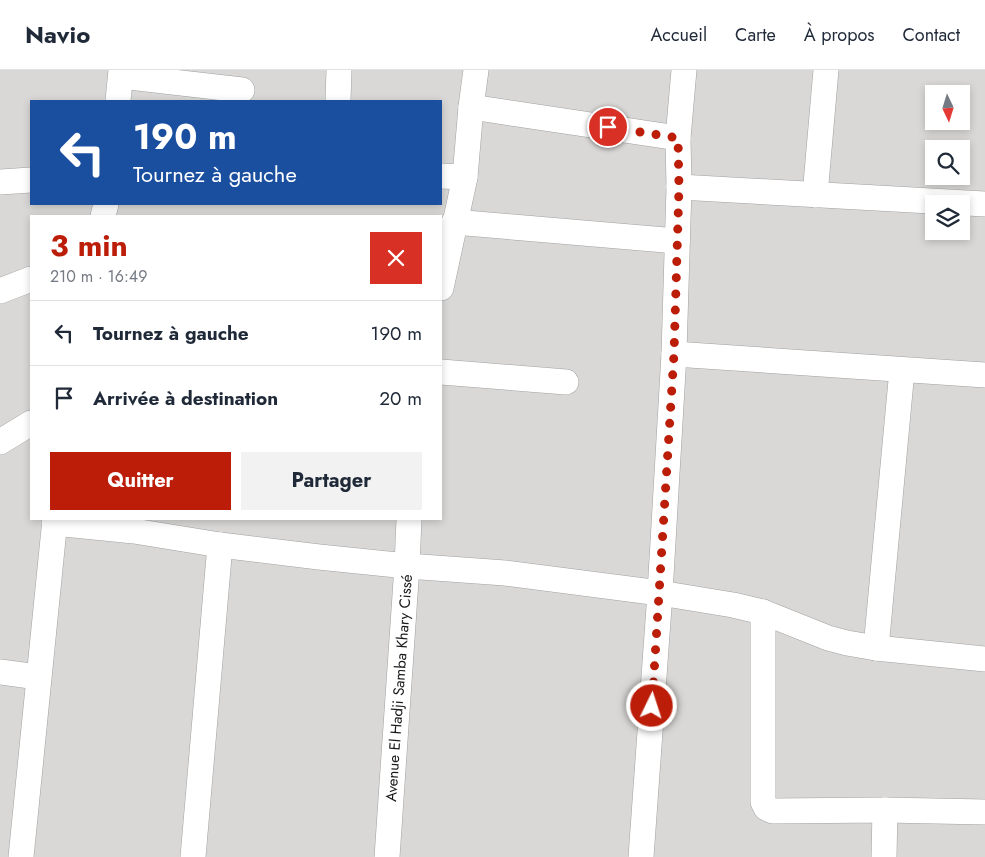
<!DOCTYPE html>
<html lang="fr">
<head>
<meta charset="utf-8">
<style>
  body { margin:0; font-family:Jost,sans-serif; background:#f2f2f3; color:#1f2937; height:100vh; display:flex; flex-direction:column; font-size:19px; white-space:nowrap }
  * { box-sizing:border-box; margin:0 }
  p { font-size:16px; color:#747a83 }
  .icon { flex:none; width:28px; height:28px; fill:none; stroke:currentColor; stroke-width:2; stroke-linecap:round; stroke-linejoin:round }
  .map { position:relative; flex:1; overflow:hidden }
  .panel { position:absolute; left:30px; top:145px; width:412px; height:305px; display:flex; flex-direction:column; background:#fff; border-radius:0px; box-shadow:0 2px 8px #0003 }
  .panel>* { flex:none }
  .top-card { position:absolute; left:30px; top:30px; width:412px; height:105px; border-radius:0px; box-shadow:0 2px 8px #0003; background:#1a4fa0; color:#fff; overflow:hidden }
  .needle { width:32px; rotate:176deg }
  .controls { position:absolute; left:925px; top:15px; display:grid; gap:10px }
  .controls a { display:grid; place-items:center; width:45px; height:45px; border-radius:0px; background:#fff; box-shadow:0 2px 8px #0003; font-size:25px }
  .pin { position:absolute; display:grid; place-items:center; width:42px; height:42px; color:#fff; margin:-21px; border:2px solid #fff; border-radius:50%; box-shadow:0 1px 5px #0007 }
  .me { position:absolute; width:55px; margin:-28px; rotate:4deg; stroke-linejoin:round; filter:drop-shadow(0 0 4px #0008) }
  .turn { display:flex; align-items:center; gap:18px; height:105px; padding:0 20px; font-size:22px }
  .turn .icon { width:65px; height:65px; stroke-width:2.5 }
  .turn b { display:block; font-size:35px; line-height:42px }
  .round { display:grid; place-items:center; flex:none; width:52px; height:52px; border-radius:0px; background:#f2f2f3 }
  .head { display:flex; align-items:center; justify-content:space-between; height:85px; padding:0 20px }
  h1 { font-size:30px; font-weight:700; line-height:38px; color:#bc1d08 }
  .button { display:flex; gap:10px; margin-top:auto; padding:10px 20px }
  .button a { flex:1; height:58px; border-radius:0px; background:#bc1d08; color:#fff; font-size:20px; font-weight:700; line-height:58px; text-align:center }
  .button a+a { background:#f2f2f3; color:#1f2937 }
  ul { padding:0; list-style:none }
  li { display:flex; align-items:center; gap:15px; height:65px; padding:0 20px; border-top:1px solid #e0e1e3 }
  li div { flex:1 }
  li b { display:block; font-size:19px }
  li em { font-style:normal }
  header { display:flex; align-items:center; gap:30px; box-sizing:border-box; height:70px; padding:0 25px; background:#fff; border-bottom:1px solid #e0e1e3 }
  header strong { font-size:24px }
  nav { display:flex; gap:28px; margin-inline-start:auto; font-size:18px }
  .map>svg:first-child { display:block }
  .residential { fill:#d9d8d7; fill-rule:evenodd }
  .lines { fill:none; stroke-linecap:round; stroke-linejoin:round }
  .minor-casing { stroke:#a1a1a1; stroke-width:26 }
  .minor { stroke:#fff; stroke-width:25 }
  .route { stroke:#bc1d08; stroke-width:9; stroke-dasharray:0 16.2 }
  .labels { text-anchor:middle; stroke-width:5; stroke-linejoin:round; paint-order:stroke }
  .street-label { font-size:15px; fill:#1a1a1a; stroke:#fff }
</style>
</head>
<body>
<header>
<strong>Navio</strong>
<nav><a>Accueil</a><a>Carte</a><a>À propos</a><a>Contact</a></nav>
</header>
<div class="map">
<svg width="985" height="787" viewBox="0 0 985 787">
  <rect width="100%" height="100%" fill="#ece9e0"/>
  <!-- residential -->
  <path class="residential" d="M0 0H985V787H0ZM934 24H961V51H934ZM31 31H441V134H31ZM934 79H961V106H934ZM934 134H961V161H934ZM31 146H441V449H31Z"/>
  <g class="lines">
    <!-- minor casing -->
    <g class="minor-casing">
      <g id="minor">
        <path d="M121 6 242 20"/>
        <path d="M118 31 121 0"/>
        <path d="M338 31 339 0"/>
        <path d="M471 37 678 68"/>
        <path d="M441 106 465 107"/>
        <path d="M0 112 31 110"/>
        <path d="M679 117 985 134"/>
        <path d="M815 125 826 0"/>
        <path d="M103 146 106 134"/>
        <path d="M454 152 677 171"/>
        <path d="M441 218 465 107 471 37 476 0"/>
        <path d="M0 221 31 209"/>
        <path d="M674 284 985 305"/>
        <path d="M441 302 566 312"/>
        <path d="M0 372 31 353"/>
        <path d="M54 453 134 461 220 475 319 487 407 496 505 503 660 523 733 535 763 542 828 568 847 573 876 578 985 589"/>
        <path d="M763 542V732L766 738 773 741 885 740 985 742"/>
        <path d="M876 578 902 300"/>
        <path d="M0 602 38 607"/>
        <path d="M21 787 55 449"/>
        <path d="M193 787 220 475"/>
        <path d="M387 787 407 496 409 449"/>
        <path d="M641 787 660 523 674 284 679 117 678 68 684 0"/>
        <path d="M884 787 885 740"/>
      </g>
    </g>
    <!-- minor -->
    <use href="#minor" class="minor"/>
  </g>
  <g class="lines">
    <!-- route -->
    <path class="route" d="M608 57 678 68 679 117 674 284 652 636"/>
  </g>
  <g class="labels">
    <!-- street labels -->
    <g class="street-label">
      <text transform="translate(399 618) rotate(-86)" y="5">Avenue El Hadji Samba Khary Cissé</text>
    </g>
  </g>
</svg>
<div class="controls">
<a><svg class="needle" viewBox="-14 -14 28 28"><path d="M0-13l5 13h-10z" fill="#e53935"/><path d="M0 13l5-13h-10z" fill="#747a83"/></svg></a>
<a><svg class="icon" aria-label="search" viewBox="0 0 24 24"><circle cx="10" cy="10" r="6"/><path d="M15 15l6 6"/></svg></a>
<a><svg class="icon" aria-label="layers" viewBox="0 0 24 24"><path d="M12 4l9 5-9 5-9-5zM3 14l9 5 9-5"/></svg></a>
</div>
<div class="pin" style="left:608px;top:57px;background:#d93025"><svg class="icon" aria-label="arrive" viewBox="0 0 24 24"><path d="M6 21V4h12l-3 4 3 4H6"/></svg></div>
<svg class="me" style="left:652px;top:636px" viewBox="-20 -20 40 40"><circle r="17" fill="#bc1d08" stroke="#fff" stroke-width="3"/><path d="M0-11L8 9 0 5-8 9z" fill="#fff"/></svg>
<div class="top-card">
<div class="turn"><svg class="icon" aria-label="left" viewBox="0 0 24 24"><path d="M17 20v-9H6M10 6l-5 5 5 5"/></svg><div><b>190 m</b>Tournez à gauche</div></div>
</div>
<section class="panel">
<div class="head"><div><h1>3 min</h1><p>210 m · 16:49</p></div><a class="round" style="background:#d93025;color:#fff"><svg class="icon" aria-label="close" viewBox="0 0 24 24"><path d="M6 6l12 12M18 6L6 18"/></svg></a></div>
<ul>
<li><svg class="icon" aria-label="left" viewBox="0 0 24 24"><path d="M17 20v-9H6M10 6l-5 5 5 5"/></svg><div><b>Tournez à gauche</b></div><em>190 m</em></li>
<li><svg class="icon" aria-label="arrive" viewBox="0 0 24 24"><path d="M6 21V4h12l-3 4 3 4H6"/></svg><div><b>Arrivée à destination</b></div><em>20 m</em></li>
</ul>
<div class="button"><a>Quitter</a><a>Partager</a></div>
</section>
</div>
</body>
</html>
